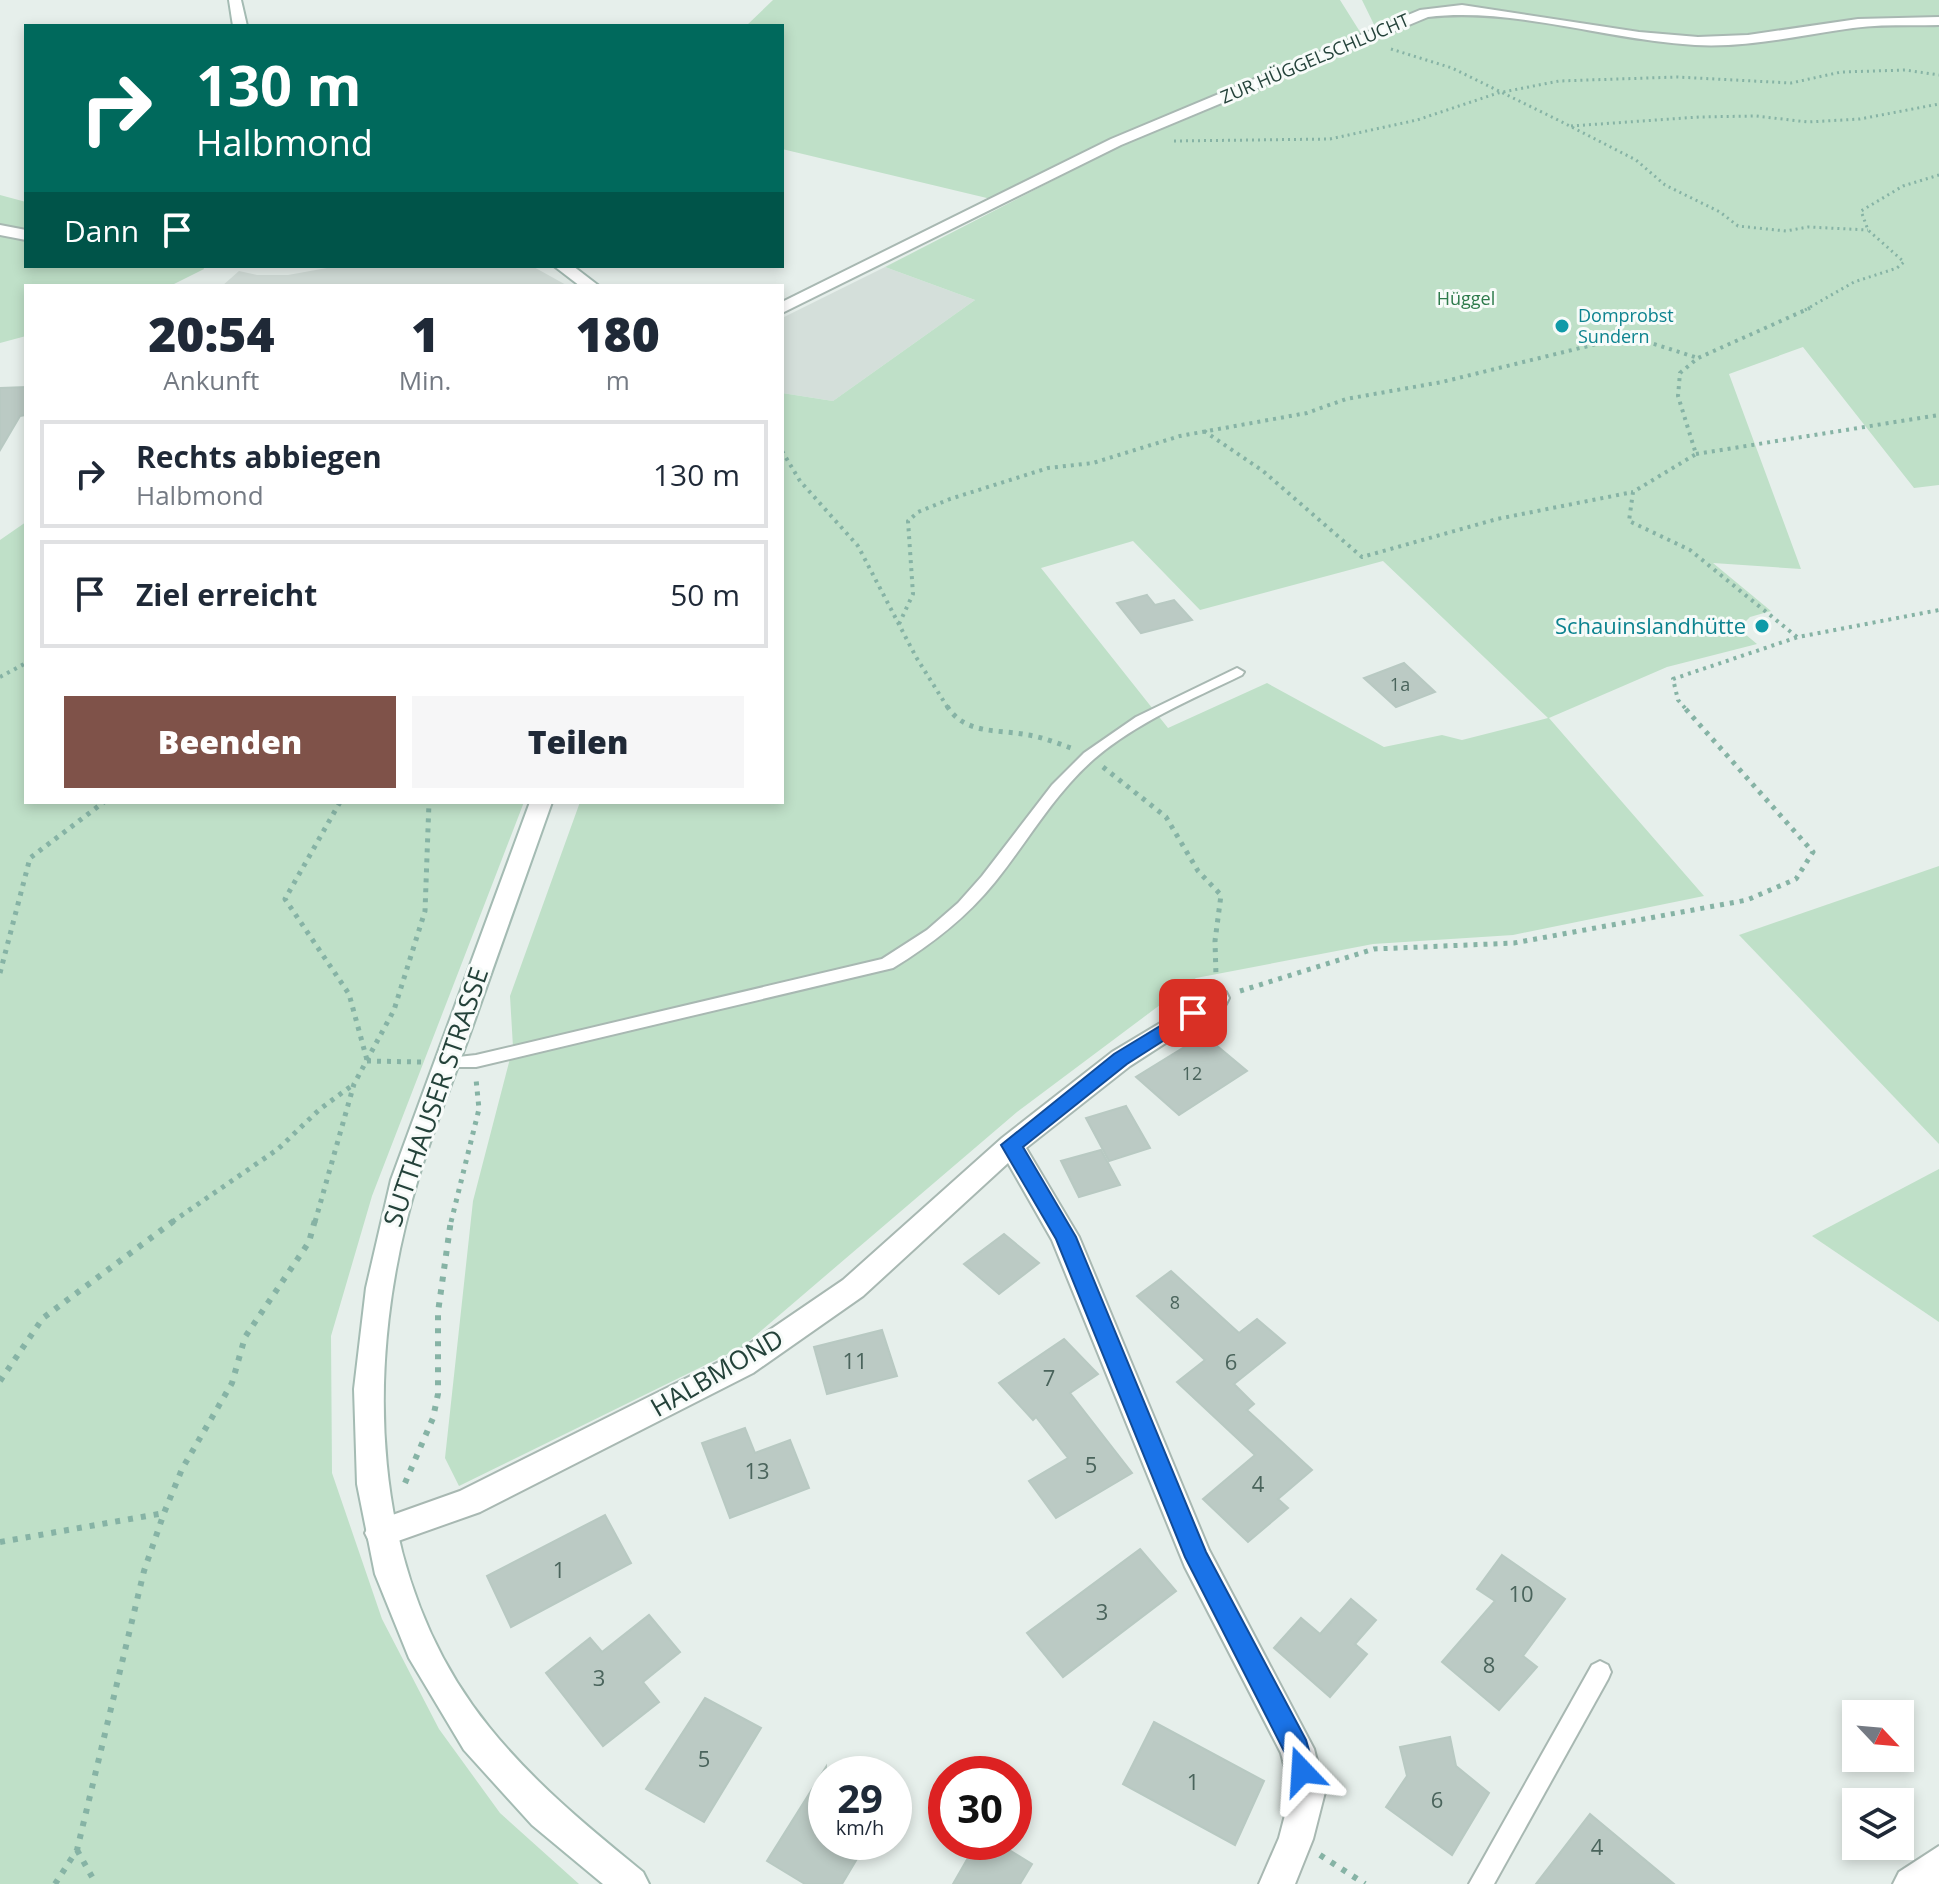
<!DOCTYPE html>
<html lang="de">
<head>
<meta charset="utf-8">
<style>
  body { margin:0; font-family:"Open Sans",sans-serif; background:#f6f6f7; color:#1f2937; height:100vh; display:flex; flex-direction:column; font-size:30px; white-space:nowrap }
  * { box-sizing:border-box; margin:0 }
  p { font-size:26px; color:#747a83 }
  .icon { flex:none; width:44px; height:44px; fill:none; stroke:currentColor; stroke-width:2; stroke-linecap:round; stroke-linejoin:round }
  .map { position:relative; flex:1; overflow:hidden }
  .side { position:absolute; left:24px; top:284px; width:760px; height:520px; display:flex; flex-direction:column; background:#fff; border-radius:0px; box-shadow:0 4px 12px #0003 }
  .side>* { flex:none }
  .guide { position:absolute; left:24px; top:24px; width:760px; height:244px; border-radius:0px; box-shadow:0 4px 12px #0003; background:#00695c; color:#fff; overflow:hidden }
  .needle { width:52px; rotate:116deg }
  .tools { position:absolute; left:1842px; top:1700px; display:grid; gap:16px }
  .tools a { display:grid; place-items:center; width:72px; height:72px; border-radius:0px; background:#fff; box-shadow:0 4px 12px #0003; font-size:40px }
  .speed { position:absolute; left:808px; top:1756px; display:flex; gap:16px; font-size:40px; font-weight:700; text-align:center }
  .speed>* { display:grid; place-content:center; width:104px; height:104px; border-radius:50%; background:#fff; box-shadow:0 4px 12px #0003; line-height:1 }
  .speed small { font-size:20px; font-weight:400 }
  .speed .limit { border:12px solid #d22; background:#fff; color:#111 }
  .pin { position:absolute; display:grid; place-items:center; width:68px; height:68px; color:#fff; margin:-34px; border-radius:16px; box-shadow:0 4px 12px #0006 }
  .me { position:absolute; width:88px; margin:-44px; rotate:340deg; stroke-linejoin:round; filter:drop-shadow(0 0 6px #0008) }
  .turn { display:flex; align-items:center; gap:28px; height:168px; padding:0 40px; font-size:36px }
  .turn .icon { width:104px; height:104px; stroke-width:2.5 }
  .turn b { display:block; font-size:56px; line-height:68px }
  .then { display:flex; align-items:center; height:76px; padding:0 40px; background:#0003; gap:16px; font-size:30px }
  .eta { display:flex; justify-content:space-evenly; align-items:center; height:136px; text-align:center }
  .eta b { font-size:48px; font-weight:800; line-height:56px }
  .primary-button { display:flex; gap:16px; margin-top:auto; padding:16px 40px }
  .primary-button a { flex:1; height:92px; border-radius:0px; background:#7f5249; color:#fff; font-size:32px; font-weight:800; line-height:92px; text-align:center }
  .primary-button a+a { background:#f6f6f7; color:#1f2937 }
  ul { padding:0; list-style:none }
  li { display:flex; align-items:center; gap:24px; height:108px; margin:0 16px 12px; padding:0 24px; border:4px solid #e0e1e3; border-radius:0px }
  li div { flex:1 }
  li b { display:block; font-size:30px }
  li em { font-style:normal }
  .map>svg:first-child { display:block }
  .built { fill:#d4dfda }
  .green { fill:#bfe0c8; fill-rule:evenodd }
  .building { fill:#bbcac4; stroke:#b8c9c2; stroke-width:2 }
  .lines { fill:none; stroke-linecap:round; stroke-linejoin:round }
  .lane-casing { stroke:#a8b8b2; stroke-width:4 }
  .street-casing { stroke:#a8b8b2; stroke-width:4 }
  .secondary-casing { stroke:#a4bbb3; stroke-width:4 }
  .path-far3 { stroke:#86b3a5; stroke-width:3; stroke-dasharray:2 4; stroke-linecap:butt }
  .path-far2 { stroke:#86b3a5; stroke-width:4; stroke-dasharray:3 5; stroke-linecap:butt }
  .path-far1 { stroke:#86b3a5; stroke-width:5; stroke-dasharray:4 6; stroke-linecap:butt }
  .path { stroke:#86b3a5; stroke-width:6; stroke-dasharray:5 8; stroke-linecap:butt }
  .lane { fill:#fff; fill-rule:evenodd }
  .street { fill:#fff; fill-rule:evenodd }
  .secondary { fill:#fff; fill-rule:evenodd }
  .route { fill:#1a73e8; stroke:#114b97; stroke-width:2 }
  .culture-dot { fill:#0f9aa8; stroke:#f7fbf9; stroke-width:3 }
  .labels { text-anchor:middle; stroke-width:6; stroke-linejoin:round; paint-order:stroke }
  .far-street-label { font-size:18px; fill:#24423a; stroke:#f7fbf9 }
  .far-park-label { font-size:18px; fill:#2d7a4b; stroke:#f7fbf9 }
  .far-culture-label { font-size:18px; fill:#0d838f; stroke:#f7fbf9; text-anchor:start }
  .number-label { font-size:18px; fill:#4a645c }
  .culture-label { font-size:22px; fill:#0d838f; stroke:#f7fbf9; text-anchor:end }
  .near-number-label { font-size:22px; fill:#4a645c }
  .near-street-label { font-size:26px; fill:#24423a; stroke:#f7fbf9 }
</style>
</head>
<body>
<div class="map">
<svg width="1939" height="1884" viewBox="0 0 1939 1884">
  <rect width="100%" height="100%" fill="#e6efeb"/>
  <!-- built -->
  <g class="built">
    <path d="M338 266H532L568 286H222L239 271 257 275H288Z"/>
    <path d="M885 267 975 300 833 401 782 393V318Z"/>
  </g>
  <!-- green -->
  <g class="green">
    <path d="M773 0H1340L1362 35 1117 135 991 199 782 149V26H746Z"/>
    <path d="M1362 0H1939V485L1914 488 1803 347 1729 374 1801 569 1713 563 1771 611 1750 617 1743 624 1745 634 1757 644 1667 667 1549 718 1704 896 1513 935 1373 944 1196 978 1017 1112 742 1347 459 1486 445 1458 473 1201 513 1047 510 996 580 802H782V393L833 401 975 300 885 267 1114 149 1381 39ZM1133 541 1200 610 1383 561 1548 718 1462 740 1442 735 1384 747 1267 683 1168 728 1041 568Z"/>
    <path d="M0 195 26 202V266H203L204 269 170 286H26V336L0 343Z"/>
    <path d="M26 522V802H524L372 1196 331 1336 332 1473 382 1619 439 1729 500 1813 579 1884H0V540Z"/>
    <path d="M1939 866V1144L1739 935Z"/>
    <path d="M1939 1169V1322L1812 1236Z"/>
  </g>
  <!-- building -->
  <g class="building">
    <path d="M26 387V415L20 416 0 450V388Z"/>
    <path d="M1147 595 1155 605 1174 600 1192 620 1141 633 1117 603Z"/>
    <path d="M1404 663 1435 692 1396 707 1364 678Z"/>
    <path d="M1204 1035 1247 1071 1179 1115 1136 1077Z"/>
    <path d="M1126 1106 1150 1148 1109 1161 1086 1118Z"/>
    <path d="M1101 1150 1120 1185 1079 1197 1061 1161Z"/>
    <path d="M1004 1234 1039 1263 999 1294 964 1264Z"/>
    <path d="M1171 1271 1239 1333 1257 1319 1285 1343 1234 1384 1254 1404 1247 1410 1312 1470 1278 1499 1288 1508 1248 1542 1203 1499 1255 1455 1177 1382 1205 1360 1137 1296Z"/>
    <path d="M882 1330 897 1376 827 1394 814 1347Z"/>
    <path d="M1064 1339 1098 1374 1070 1393 1132 1473 1056 1518 1029 1481 1068 1458 1036 1417 1033 1420 999 1383Z"/>
    <path d="M745 1428 755 1453 790 1440 809 1488 730 1518 702 1443Z"/>
    <path d="M605 1515 631 1563 511 1627 487 1576Z"/>
    <path d="M1140 1549 1176 1591 1063 1677 1027 1633Z"/>
    <path d="M1502 1555 1565 1599 1523 1656 1537 1667 1499 1710 1442 1662 1495 1601 1477 1589Z"/>
    <path d="M1351 1599 1376 1620 1355 1644 1367 1654 1330 1697 1274 1648 1301 1618 1320 1634Z"/>
    <path d="M649 1615 680 1652 643 1682 659 1702 603 1746 546 1673 590 1638 602 1652Z"/>
    <path d="M705 1698 761 1728 704 1822 646 1789Z"/>
    <path d="M1154 1722 1264 1781 1235 1845 1123 1784Z"/>
    <path d="M1450 1737 1456 1766 1489 1793 1452 1855 1386 1807 1407 1776 1400 1747Z"/>
    <path d="M826 1767V1842H867L842 1884H805L767 1861Z"/>
    <path d="M1590 1814 1674 1884H1536Z"/>
    <path d="M977 1842H996L1032 1864 1020 1884H953Z"/>
  </g>
  <g class="lines">
    <!-- lane casing -->
    <g class="lane-casing">
      <g id="lane">
        <path d="M1237 668 1244 672 1242 675C1191 700 1137 722 1094 759 1054 794 1028 841 995 882 966 918 932 944 893 968L476 1067H440L438 1063 440 1059 476 1055 882 959 927 930 958 903 982 876 1052 785 1084 753 1136 717Z"/>
        <path d="M1600 1661 1608 1665 1611 1672 1608 1679 1494 1884H1469L1592 1665Z"/>
      </g>
    </g>
    <!-- street casing -->
    <g class="street-casing">
      <g id="street">
        <path d="M1462 5 1639 32 1698 37 1748 35 1858 19 1939 17V25C1911 26 1881 24 1853 28 1801 35 1748 48 1695 45 1607 40 1514 7 1428 17L1121 145 782 313V302L1111 139 1420 10Z"/>
        <path d="M0 225 26 230V240L0 235Z"/>
        <path d="M1217 989 1226 992 1229 998 1226 1004 1130 1066 1026 1148 1079 1237 1209 1550 1314 1749 1325 1792 1313 1839 1295 1884H1259L1279 1838 1291 1792 1281 1753 1185 1567 1052 1240 1008 1163 863 1296 753 1373 480 1512 381 1547 370 1543 365 1533 370 1523 460 1491 733 1355 843 1280 1002 1138 1112 1052Z"/>
        <path d="M1939 1846V1884H1893L1899 1872Z"/>
      </g>
    </g>
    <!-- secondary casing -->
    <g class="secondary-casing">
      <g id="secondary">
        <path d="M229 0H241L247 26H233Z"/>
        <path d="M554 266H573L599 286H580Z"/>
        <path d="M530 802H552C526 876 499 950 473 1025 455 1076 434 1127 418 1179 363 1359 366 1575 489 1727 534 1783 588 1827 643 1872L649 1884H603L532 1825 464 1750 409 1658 375 1574 357 1484 354 1389 366 1288 391 1180Z"/>
      </g>
    </g>
    <!-- path-far3 -->
    <g class="path-far3">
      <path d="M1391 49 1452 68 1558 120 1636 160 1665 185 1720 212 1738 226 1786 231 1808 227 1868 230"/>
      <path d="M1571 126 1699 117 1756 116 1808 122 1860 119 1939 104"/>
      <path d="M1174 141 1330 139 1417 120 1498 93 1559 81 1677 77 1791 83 1841 72 1905 70 1939 75"/>
      <path d="M1805 310 1854 282 1897 268 1904 262 1868 230 1861 211 1903 186 1939 175"/>
    </g>
    <!-- path-far2 -->
    <g class="path-far2">
      <path d="M1204 431 1263 471 1362 557 1497 519 1633 492"/>
      <path d="M782 451 800 481 858 546 916 657 948 708"/>
      <path d="M1696 454 1939 415"/>
      <path d="M899 624 913 594 908 521 918 512 950 499 1048 468 1093 463 1180 436 1307 413 1346 399 1442 382 1629 336 1698 358"/>
      <path d="M1797 637 1690 550 1629 521 1633 492 1696 454 1678 396 1680 373 1698 358 1810 308"/>
      <path d="M0 677 26 663"/>
      <path d="M1685 708 1678 700 1673 679 1798 637 1939 610"/>
    </g>
    <!-- path-far1 -->
    <g class="path-far1">
      <path d="M947 706C965 735 998 729 1028 735 1042 737 1057 743 1071 748"/>
      <path d="M1103 767 1166 817 1198 871 1221 895 1215 941 1216 976"/>
      <path d="M340 802 285 899 349 994 367 1060"/>
      <path d="M0 973 30 858 104 802"/>
      <path d="M1240 991 1374 949 1514 943 1747 900 1796 879 1813 852 1683 706"/>
      <path d="M367 1061 421 1062"/>
      <path d="M172 1222 278 1149 320 1109 354 1084"/>
      <path d="M315 1222 354 1084 394 1010 425 911 429 802"/>
      <path d="M451 1222 479 1109 476 1079"/>
    </g>
    <!-- path -->
    <g class="path">
      <path d="M0 1381 43 1318 175 1220"/>
      <path d="M405 1483 433 1418 438 1394V1312L451 1220"/>
      <path d="M0 1542 164 1513"/>
      <path d="M77 1850 96 1884"/>
      <path d="M1320 1855 1365 1884"/>
      <path d="M55 1884 77 1850 144 1571 164 1513 182 1469 232 1383 245 1337 309 1242 315 1220"/>
    </g>
    <!-- lane -->
    <use href="#lane" class="lane"/>
    <!-- street -->
    <use href="#street" class="street"/>
    <!-- secondary -->
    <use href="#secondary" class="secondary"/>
  </g>
  <!-- route -->
  <path class="route" d="M1193 1006 1199 1009V1018L1127 1064 1023 1147 1076 1237 1206 1552 1306 1740 1315 1771 1311 1780 1302 1783 1293 1780 1285 1753 1185 1557 1056 1239 1001 1145 1114 1054Z"/>
  <!-- markers -->
  <g class="culture-dot">
    <circle cx="1562" cy="326" r="8"/>
    <circle cx="1762" cy="626" r="8"/>
  </g>
  <g class="labels">
    <!-- far-street labels -->
    <g class="far-street-label">
      <text transform="translate(1315 59) rotate(-23)" y="6">ZUR HÜGGELSCHLUCHT</text>
    </g>
    <!-- far-park labels -->
    <g class="far-park-label">
      <text x="1466" y="305">Hüggel</text>
    </g>
    <!-- far-culture labels -->
    <g class="far-culture-label">
      <text x="1578" y="322">Domprobst<tspan x="1578" dy="21">Sundern</tspan></text>
    </g>
    <!-- number labels -->
    <g class="number-label">
      <text x="1400" y="691">1a</text>
      <text x="1192" y="1080">12</text>
      <text x="1175" y="1309">8</text>
    </g>
    <!-- culture labels -->
    <g class="culture-label">
      <text x="1746" y="634">Schauinslandhütte</text>
    </g>
    <!-- near-number labels -->
    <g class="near-number-label">
      <text x="855" y="1369">11</text>
      <text x="1231" y="1370">6</text>
      <text x="1049" y="1386">7</text>
      <text x="1091" y="1473">5</text>
      <text x="757" y="1479">13</text>
      <text x="1258" y="1492">4</text>
      <text x="559" y="1578">1</text>
      <text x="1521" y="1602">10</text>
      <text x="1102" y="1620">3</text>
      <text x="1489" y="1673">8</text>
      <text x="599" y="1686">3</text>
      <text x="704" y="1767">5</text>
      <text x="1193" y="1790">1</text>
      <text x="1437" y="1808">6</text>
      <text x="1597" y="1855">4</text>
    </g>
    <!-- near-street labels -->
    <g class="near-street-label">
      <text transform="translate(436 1097) rotate(-71)" y="9">SUTTHAUSER STRASSE</text>
      <text transform="translate(717 1373) rotate(-30)" y="9">HALBMOND</text>
    </g>
  </g>
</svg>
<div class="tools">
<a><svg class="needle" viewBox="-14 -14 28 28"><path d="M0-13l5 13h-10z" fill="#e53935"/><path d="M0 13l5-13h-10z" fill="#747a83"/></svg></a>
<a><svg class="icon" aria-label="layers" viewBox="0 0 24 24"><path d="M12 4l9 5-9 5-9-5zM3 14l9 5 9-5"/></svg></a>
</div>
<div class="speed"><div>29<small>km/h</small></div><div class="limit">30</div></div>
<div class="pin" style="left:1193px;top:1013px;background:#d93025"><svg class="icon" aria-label="arrive" viewBox="0 0 24 24"><path d="M6 21V4h12l-3 4 3 4H6"/></svg></div>
<svg class="me" style="left:1302px;top:1771px" viewBox="-20 -20 40 40"><path d="M0-17L14 15 0 8-14 15z" fill="#1a73e8" stroke="#fff" stroke-width="4"/></svg>
<div class="guide">
<div class="turn"><svg class="icon" aria-label="right" viewBox="0 0 24 24"><path d="M7 20v-9h11M14 6l5 5-5 5"/></svg><div><b>130 m</b>Halbmond</div></div>
<div class="then">Dann<svg class="icon" aria-label="arrive" viewBox="0 0 24 24"><path d="M6 21V4h12l-3 4 3 4H6"/></svg></div>
</div>
<section class="side">
<div class="eta">
<div><b>20:54</b><p>Ankunft</p></div>
<div><b>1</b><p>Min.</p></div>
<div><b>180</b><p>m</p></div>
</div>
<ul>
<li><svg class="icon" aria-label="right" viewBox="0 0 24 24"><path d="M7 20v-9h11M14 6l5 5-5 5"/></svg><div><b>Rechts abbiegen</b><p>Halbmond</p></div><em>130 m</em></li>
<li><svg class="icon" aria-label="arrive" viewBox="0 0 24 24"><path d="M6 21V4h12l-3 4 3 4H6"/></svg><div><b>Ziel erreicht</b></div><em>50 m</em></li>
</ul>
<div class="primary-button"><a>Beenden</a><a>Teilen</a></div>
</section>
</div>
</body>
</html>
